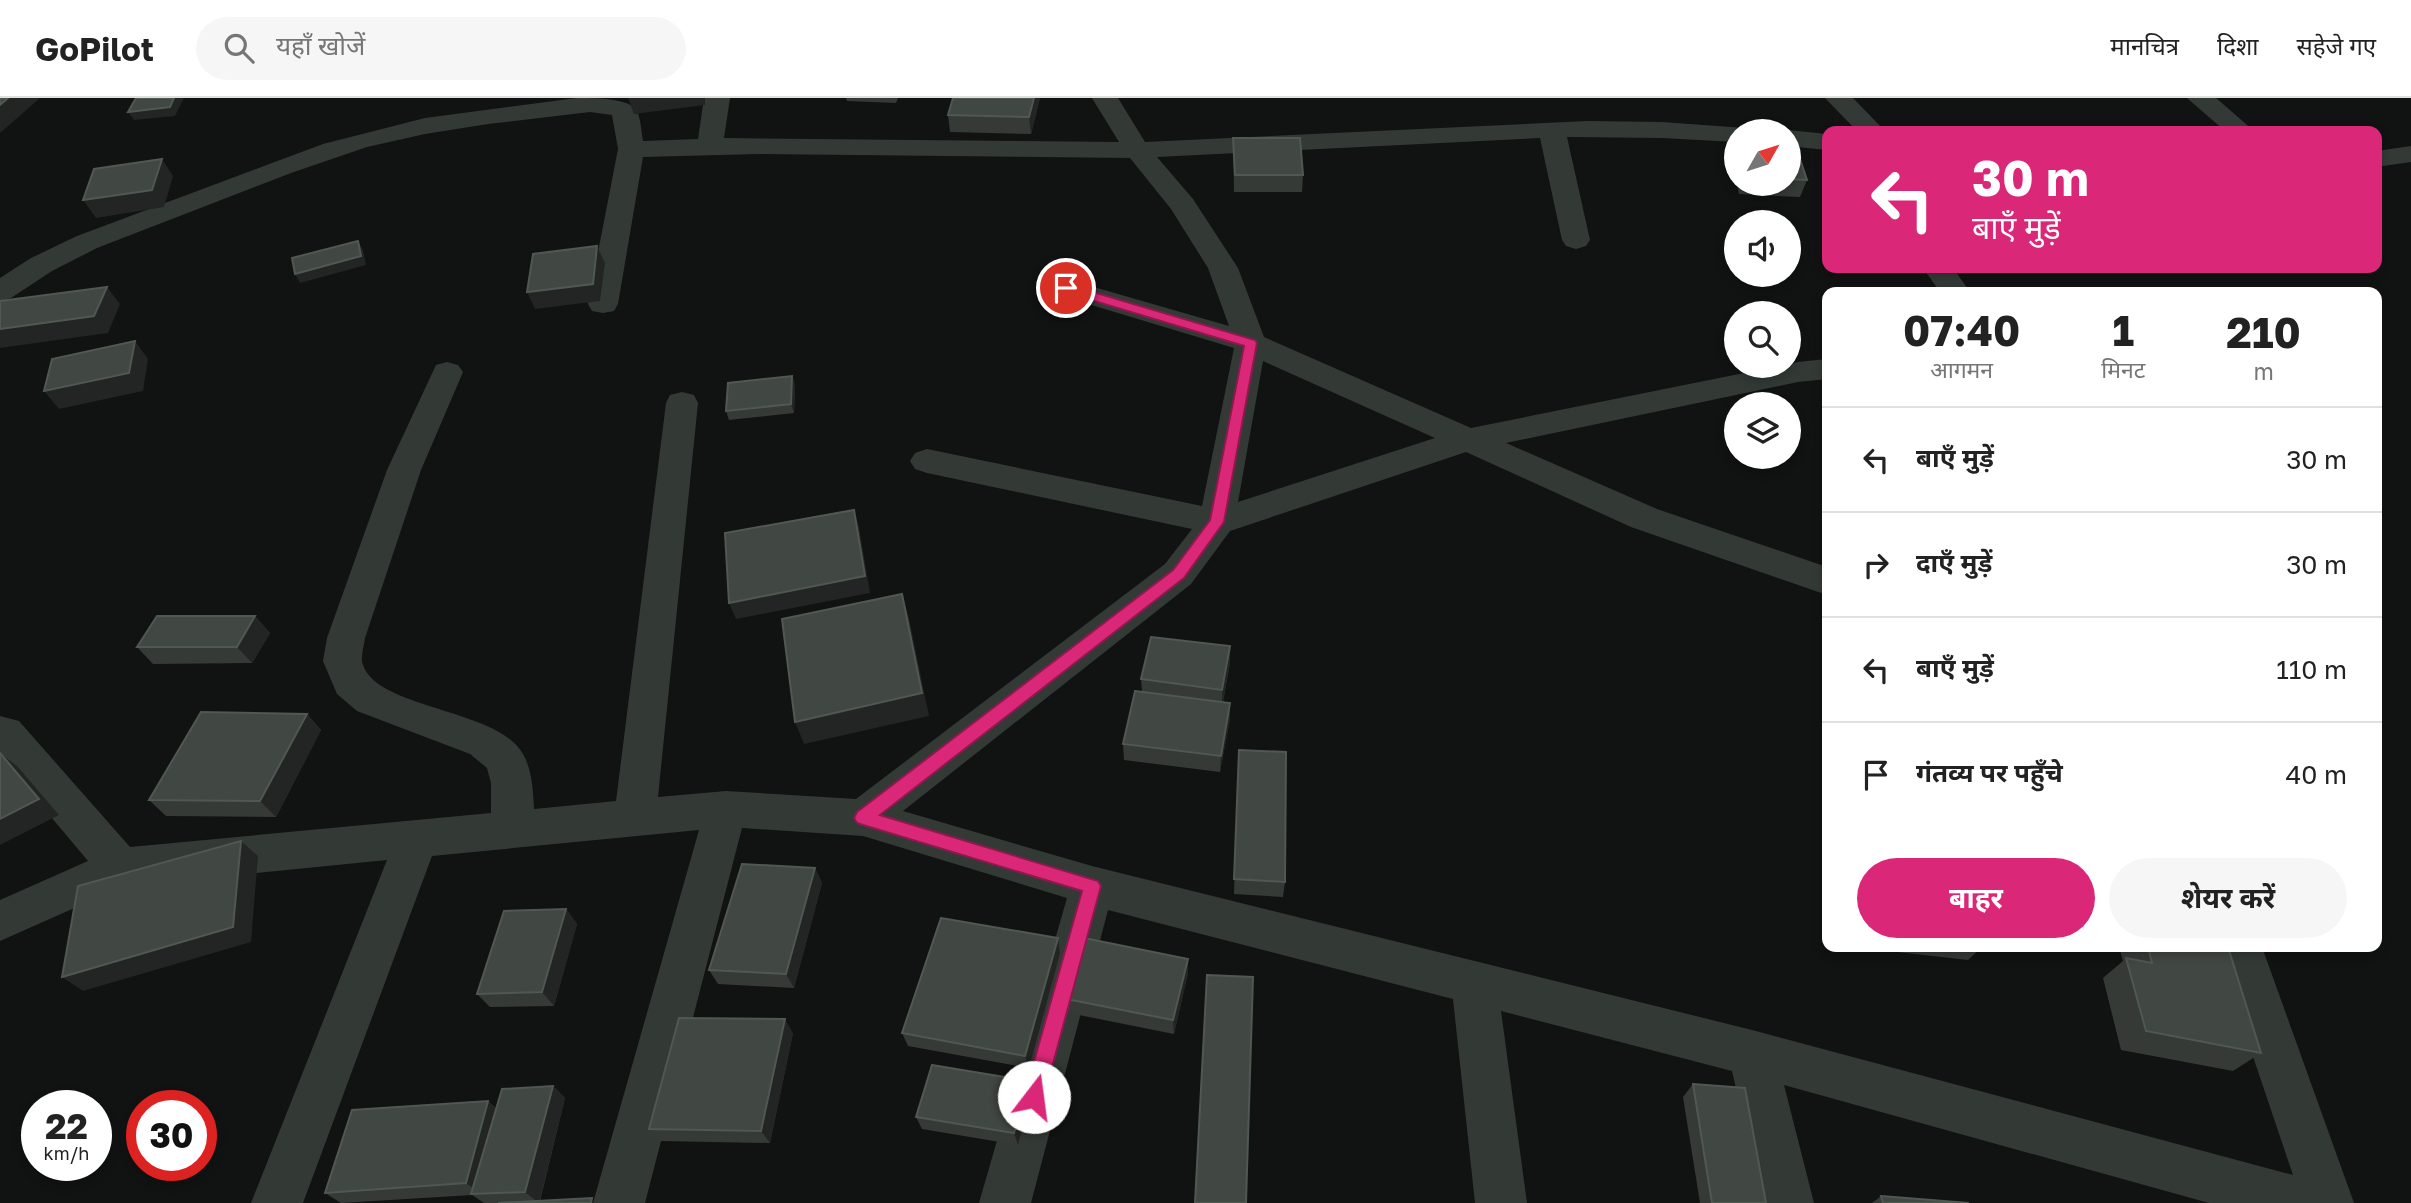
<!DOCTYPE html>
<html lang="hi">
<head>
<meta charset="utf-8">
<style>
  body { margin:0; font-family:"Golos Text","Noto Sans Devanagari",sans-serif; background:#f6f6f6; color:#222; height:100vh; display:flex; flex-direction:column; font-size:26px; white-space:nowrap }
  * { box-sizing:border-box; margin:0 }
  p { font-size:23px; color:#767676 }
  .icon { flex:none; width:38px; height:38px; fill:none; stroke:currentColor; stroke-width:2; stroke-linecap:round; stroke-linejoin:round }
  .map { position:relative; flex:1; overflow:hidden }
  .panel { position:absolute; left:1822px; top:189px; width:560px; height:665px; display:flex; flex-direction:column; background:#fff; border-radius:14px; box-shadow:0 4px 10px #0003 }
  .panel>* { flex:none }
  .guide { position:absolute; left:1822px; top:28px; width:560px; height:147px; border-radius:14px; box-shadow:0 4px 10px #0003; background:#db2777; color:#fff; overflow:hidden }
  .needle { width:46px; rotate:51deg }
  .buttons { position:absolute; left:1724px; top:21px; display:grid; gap:14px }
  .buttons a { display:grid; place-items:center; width:77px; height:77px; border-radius:50%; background:#fff; box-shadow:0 4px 10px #0003; font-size:35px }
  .speed { position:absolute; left:21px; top:992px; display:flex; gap:14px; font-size:35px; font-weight:700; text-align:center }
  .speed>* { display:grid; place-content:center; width:91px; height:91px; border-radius:50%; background:#fff; box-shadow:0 4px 10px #0003; line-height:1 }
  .speed small { font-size:18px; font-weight:400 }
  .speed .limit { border:10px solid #d22; background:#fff; color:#111 }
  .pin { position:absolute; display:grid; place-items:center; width:60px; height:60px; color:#fff; margin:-30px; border:4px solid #fff; border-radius:50%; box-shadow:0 2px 7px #0007 }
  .me { position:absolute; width:77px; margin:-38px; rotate:15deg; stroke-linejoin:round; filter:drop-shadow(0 0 5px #0008) }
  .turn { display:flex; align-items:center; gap:24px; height:147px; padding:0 35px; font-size:32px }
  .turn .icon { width:91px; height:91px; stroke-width:2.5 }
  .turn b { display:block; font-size:49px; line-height:60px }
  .eta { display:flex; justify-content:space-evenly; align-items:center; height:119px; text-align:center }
  .eta b { font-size:42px; font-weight:700; line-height:49px }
  .action { display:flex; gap:14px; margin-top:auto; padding:14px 35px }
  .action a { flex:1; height:80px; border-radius:42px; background:#db2777; color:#fff; font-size:28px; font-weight:700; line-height:80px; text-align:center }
  .action a+a { background:#f6f6f6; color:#222 }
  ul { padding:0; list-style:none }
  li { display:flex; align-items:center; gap:21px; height:105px; padding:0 35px; border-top:2px solid #e0e0e0 }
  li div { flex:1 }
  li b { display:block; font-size:26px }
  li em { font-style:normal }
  header { display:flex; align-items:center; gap:42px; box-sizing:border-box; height:98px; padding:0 35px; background:#fff; border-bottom:2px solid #e0e0e0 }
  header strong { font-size:33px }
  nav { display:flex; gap:38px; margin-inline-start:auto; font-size:24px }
  .search { width:490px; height:63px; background:#f6f6f6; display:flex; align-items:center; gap:18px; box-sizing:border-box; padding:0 24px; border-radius:38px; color:#767676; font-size:26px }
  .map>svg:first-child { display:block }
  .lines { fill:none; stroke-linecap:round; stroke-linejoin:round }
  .street { fill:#333a36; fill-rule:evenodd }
  .wall { fill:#353a37 }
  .shaded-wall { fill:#222523 }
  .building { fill:#414743; stroke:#505852; stroke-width:2 }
  .route { fill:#db2777; stroke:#8e194d; stroke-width:2 }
</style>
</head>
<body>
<header>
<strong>GoPilot</strong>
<div class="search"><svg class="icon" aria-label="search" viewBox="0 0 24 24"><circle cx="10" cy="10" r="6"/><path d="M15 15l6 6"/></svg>यहाँ खोजें</div>
<nav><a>मानचित्र</a><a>दिशा</a><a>सहेजे गए</a></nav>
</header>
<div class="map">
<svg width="2411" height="1105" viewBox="0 0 2411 1105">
  <rect width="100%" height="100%" fill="#111212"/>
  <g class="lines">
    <!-- street -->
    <g class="street">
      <path d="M577 0C593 0 624 0 635 10 641 18 641 33 643 43L698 41 704 0H730L724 40 1119 44 1092 0H1118L1145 44 1587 23 1662 24 1745 30 1747 33H1736V44L1662 40 1567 39 1590 142 1586 148 1576 151 1566 148 1562 142 1540 40 1157 59 1193 101 1238 170 1264 239 1471 330 1798 264 1827 261V281L1798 284 1506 345 1657 411 1827 469V497L1631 429 1466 354 1230 433 1191 486 903 713 1092 768 1752 932 2293 1077 2216 849H2262L2354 1105H2209L1784 987 1814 1105H1762L1732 973 1501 913 1527 1105H1475L1453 901 1108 812 1031 1105H979L1067 800 863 738 742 730 645 1105H593L699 732 432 758 303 1105H251L387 762 124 788 0 843V802L88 763 0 658V618L19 623 130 749 491 715V685L487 670 470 656 357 613 337 596 323 563 327 540 387 372 436 267 447 264 458 267 463 274 421 372 365 540C364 548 360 559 363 567 377 609 487 611 518 649 532 665 533 691 534 711L616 703 666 305 670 297 682 294 694 297 698 305 658 699 726 693 856 701 1165 466 1192 431 927 375 915 371 910 363 915 355 927 351 1202 408 1234 250 1055 196 1051 190 1055 184 1066 181 1229 228 1208 170 1171 111 1130 60 758 56 643 59 618 206 614 213 603 215 592 213 588 206 618 51 612 17 590 14 488 26 425 36 367 49 291 75 97 150 52 173 11 200 0 203V180L31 160 77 138 323 46 425 20ZM1263 263 1435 340 1238 404Z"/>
      <path d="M1825 0H1853L1885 33H1857Z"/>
      <path d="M2187 0H2216L2254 33H2225Z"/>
      <path d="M1788 32 1827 36V52L1788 48V33H1783Z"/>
      <path d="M2411 48V64L2376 69V53Z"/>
      <path d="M1923 170H1953L1970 194H1940Z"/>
    </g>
  </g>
  <!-- wall -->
  <g class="wall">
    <path d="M846 0H898L896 5 847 3Z"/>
    <path d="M953 0H1040L1031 36 950 34 948 17Z"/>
    <path d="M1734 36H1736V82L1728 53Z"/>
    <path d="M1788 39 1807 82 1800 99 1739 96 1737 86H1788Z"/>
    <path d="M1233 40 1303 77 1302 94H1234Z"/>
    <path d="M792 278 795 287 794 315 729 322 726 313Z"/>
    <path d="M255 518 270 535 252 565 153 566 137 549Z"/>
    <path d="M1230 565 1223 604 1230 621 1220 674 1124 662 1123 646 1142 593 1141 581Z"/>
    <path d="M307 616 321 632 276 719 166 718 149 702Z"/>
    <path d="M1239 652 1285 784 1283 799 1234 796Z"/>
    <path d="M815 770 822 785 794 890 718 886 709 872Z"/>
    <path d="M566 811 577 826 554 908 490 909 477 896Z"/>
    <path d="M1058 840 1060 855 1029 970 908 948 902 935Z"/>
    <path d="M1870 849H1982L1968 862 1871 851Z"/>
    <path d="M2119 849H2228L2261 955 2233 973 2121 952 2103 880 2123 863Z"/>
    <path d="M1188 861V875L1174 936 1069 915 1066 901Z"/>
    <path d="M793 935 770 1045 660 1043 649 1031Z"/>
    <path d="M1028 983 1031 996 1018 1047 922 1031 916 1019Z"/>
    <path d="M1693 986 1766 1105H1700L1683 999Z"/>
    <path d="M553 988 565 1000 540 1103 598 1105H484L472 1097 341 1105 325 1095 488 1003 496 1010Z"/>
    <path d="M1881 1098 1969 1105H1872Z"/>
  </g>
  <!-- shaded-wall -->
  <g class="shaded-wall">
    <path d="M8 0H40L0 35V7Z"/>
    <path d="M174 0H184L175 18 134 22 128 14Z"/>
    <path d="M628 0H705V7L634 16Z"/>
    <path d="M1034 0H1040L1031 36 1029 19Z"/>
    <path d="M162 61 173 78 164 109 96 120 83 102Z"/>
    <path d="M358 143 363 152 366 167 300 185 295 176Z"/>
    <path d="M597 148 605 165 600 203 535 211 527 194Z"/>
    <path d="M107 189 120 206 108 235 0 250V231Z"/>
    <path d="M135 243 148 261 143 293 59 311 44 293Z"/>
    <path d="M792 278 795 287 794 315 791 306Z"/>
    <path d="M854 412 859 429 870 495 736 521 729 505Z"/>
    <path d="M902 496 909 520 929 618 804 646 795 624Z"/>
    <path d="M255 518 270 535 252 565 237 549Z"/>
    <path d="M1230 548V565L1222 608V592Z"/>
    <path d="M1230 605V621L1220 674 1221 658Z"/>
    <path d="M307 616 321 632 276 719 260 703Z"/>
    <path d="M0 655 18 669 59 717 0 747Z"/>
    <path d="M241 743 258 758 251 844 83 893 62 879Z"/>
    <path d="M815 770 822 785 794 890 786 876Z"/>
    <path d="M566 811 577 826 554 908 542 894Z"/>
    <path d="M1058 840 1060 855 1029 970 1025 958Z"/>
    <path d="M1188 861V875L1174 936 1173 922Z"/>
    <path d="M785 921 793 935 770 1045 761 1033Z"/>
    <path d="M1028 983 1031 996 1018 1047 1014 1035Z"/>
    <path d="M553 988 565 1000 539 1105 525 1094Z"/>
    <path d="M488 1003 502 1015 481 1096 466 1085Z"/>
  </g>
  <!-- building -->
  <g class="building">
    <path d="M0 0H8L0 7Z"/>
    <path d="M136 0H174L170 9 128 14Z"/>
    <path d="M953 0H1034L1029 19 948 17Z"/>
    <path d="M1788 39 1793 40 1807 82 1788 81Z"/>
    <path d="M1233 40H1300L1303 77H1235Z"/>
    <path d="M162 61 152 92 83 102 94 71Z"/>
    <path d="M358 143 361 158 295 176 292 160Z"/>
    <path d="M597 148 593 186 527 194 533 156Z"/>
    <path d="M107 189 94 218 0 231V203Z"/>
    <path d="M135 243 129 275 44 293 52 261Z"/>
    <path d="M792 278 791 306 726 313 728 285Z"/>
    <path d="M854 412 865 478 729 505 725 435Z"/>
    <path d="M902 496 922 595 795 624 782 521Z"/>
    <path d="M157 518H255L237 549H137Z"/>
    <path d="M1151 539 1230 548 1222 592 1141 581Z"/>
    <path d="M1135 593 1230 605 1221 658 1123 646Z"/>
    <path d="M201 614 307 616 260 703 149 702Z"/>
    <path d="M1239 652 1286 654 1285 784 1234 781Z"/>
    <path d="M0 655 39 701 0 721Z"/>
    <path d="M241 743 233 829 62 879 78 788Z"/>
    <path d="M742 766 815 770 786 876 709 872Z"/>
    <path d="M566 811 542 894 477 896 504 813Z"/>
    <path d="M941 820 1058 840 1025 958 902 935Z"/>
    <path d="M1084 840 1188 861 1173 922 1066 901Z"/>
    <path d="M2148 849H2228L2261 955 2146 933 2126 860 2152 865Z"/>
    <path d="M1207 877 1253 879 1246 1105H1195Z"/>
    <path d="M679 920 785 921 761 1033 649 1031Z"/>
    <path d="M932 967 1028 983 1014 1035 916 1019Z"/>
    <path d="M1693 986 1745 990 1766 1105H1712Z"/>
    <path d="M553 988 525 1094 471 1096 502 991Z"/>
    <path d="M488 1003 466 1085 325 1095 352 1012Z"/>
    <path d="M1881 1098 1969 1105H1883Z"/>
    <path d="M592 1100 591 1105H498Z"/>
  </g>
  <!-- route -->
  <path class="route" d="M1066 186 1255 242 1257 245 1224 424 1184 480 880 717 1098 783 1101 788 1044 999 1041 1007 1034 1009 1027 1007 1024 999 1082 793 863 727 857 725 854 720 857 714 1173 472 1210 422 1244 248 1061 193 1060 190Z"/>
</svg>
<div class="buttons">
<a><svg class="needle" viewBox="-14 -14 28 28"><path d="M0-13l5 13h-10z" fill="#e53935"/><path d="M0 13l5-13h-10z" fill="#767676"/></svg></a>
<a><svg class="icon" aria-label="sound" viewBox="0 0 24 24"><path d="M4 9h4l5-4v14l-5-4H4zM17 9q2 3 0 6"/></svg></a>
<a><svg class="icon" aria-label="search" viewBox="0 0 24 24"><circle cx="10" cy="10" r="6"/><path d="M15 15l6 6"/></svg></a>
<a><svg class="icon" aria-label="layers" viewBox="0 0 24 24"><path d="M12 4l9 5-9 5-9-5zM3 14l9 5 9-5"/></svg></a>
</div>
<div class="speed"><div>22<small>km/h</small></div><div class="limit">30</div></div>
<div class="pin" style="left:1066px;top:190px;background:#d93025"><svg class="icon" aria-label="arrive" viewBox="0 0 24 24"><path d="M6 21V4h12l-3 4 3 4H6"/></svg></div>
<svg class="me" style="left:1034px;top:999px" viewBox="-20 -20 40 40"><circle r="19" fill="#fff"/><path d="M0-13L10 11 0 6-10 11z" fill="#db2777"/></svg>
<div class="guide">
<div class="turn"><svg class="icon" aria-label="left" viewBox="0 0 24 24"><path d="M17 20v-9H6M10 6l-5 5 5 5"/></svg><div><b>30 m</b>बाएँ मुड़ें</div></div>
</div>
<section class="panel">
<div class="eta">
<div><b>07:40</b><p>आगमन</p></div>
<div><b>1</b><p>मिनट</p></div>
<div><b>210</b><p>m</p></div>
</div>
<ul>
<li><svg class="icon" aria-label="left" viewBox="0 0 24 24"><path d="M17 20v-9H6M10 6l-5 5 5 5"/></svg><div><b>बाएँ मुड़ें</b></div><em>30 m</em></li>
<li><svg class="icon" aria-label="right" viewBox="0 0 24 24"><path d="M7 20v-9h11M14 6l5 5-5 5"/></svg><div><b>दाएँ मुड़ें</b></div><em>30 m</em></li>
<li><svg class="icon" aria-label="left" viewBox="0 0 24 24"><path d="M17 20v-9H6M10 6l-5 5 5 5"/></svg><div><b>बाएँ मुड़ें</b></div><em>110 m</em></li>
<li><svg class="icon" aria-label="arrive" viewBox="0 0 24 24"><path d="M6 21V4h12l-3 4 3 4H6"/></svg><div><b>गंतव्य पर पहुँचे</b></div><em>40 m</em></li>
</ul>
<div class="action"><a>बाहर</a><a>शेयर करें</a></div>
</section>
</div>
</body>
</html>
